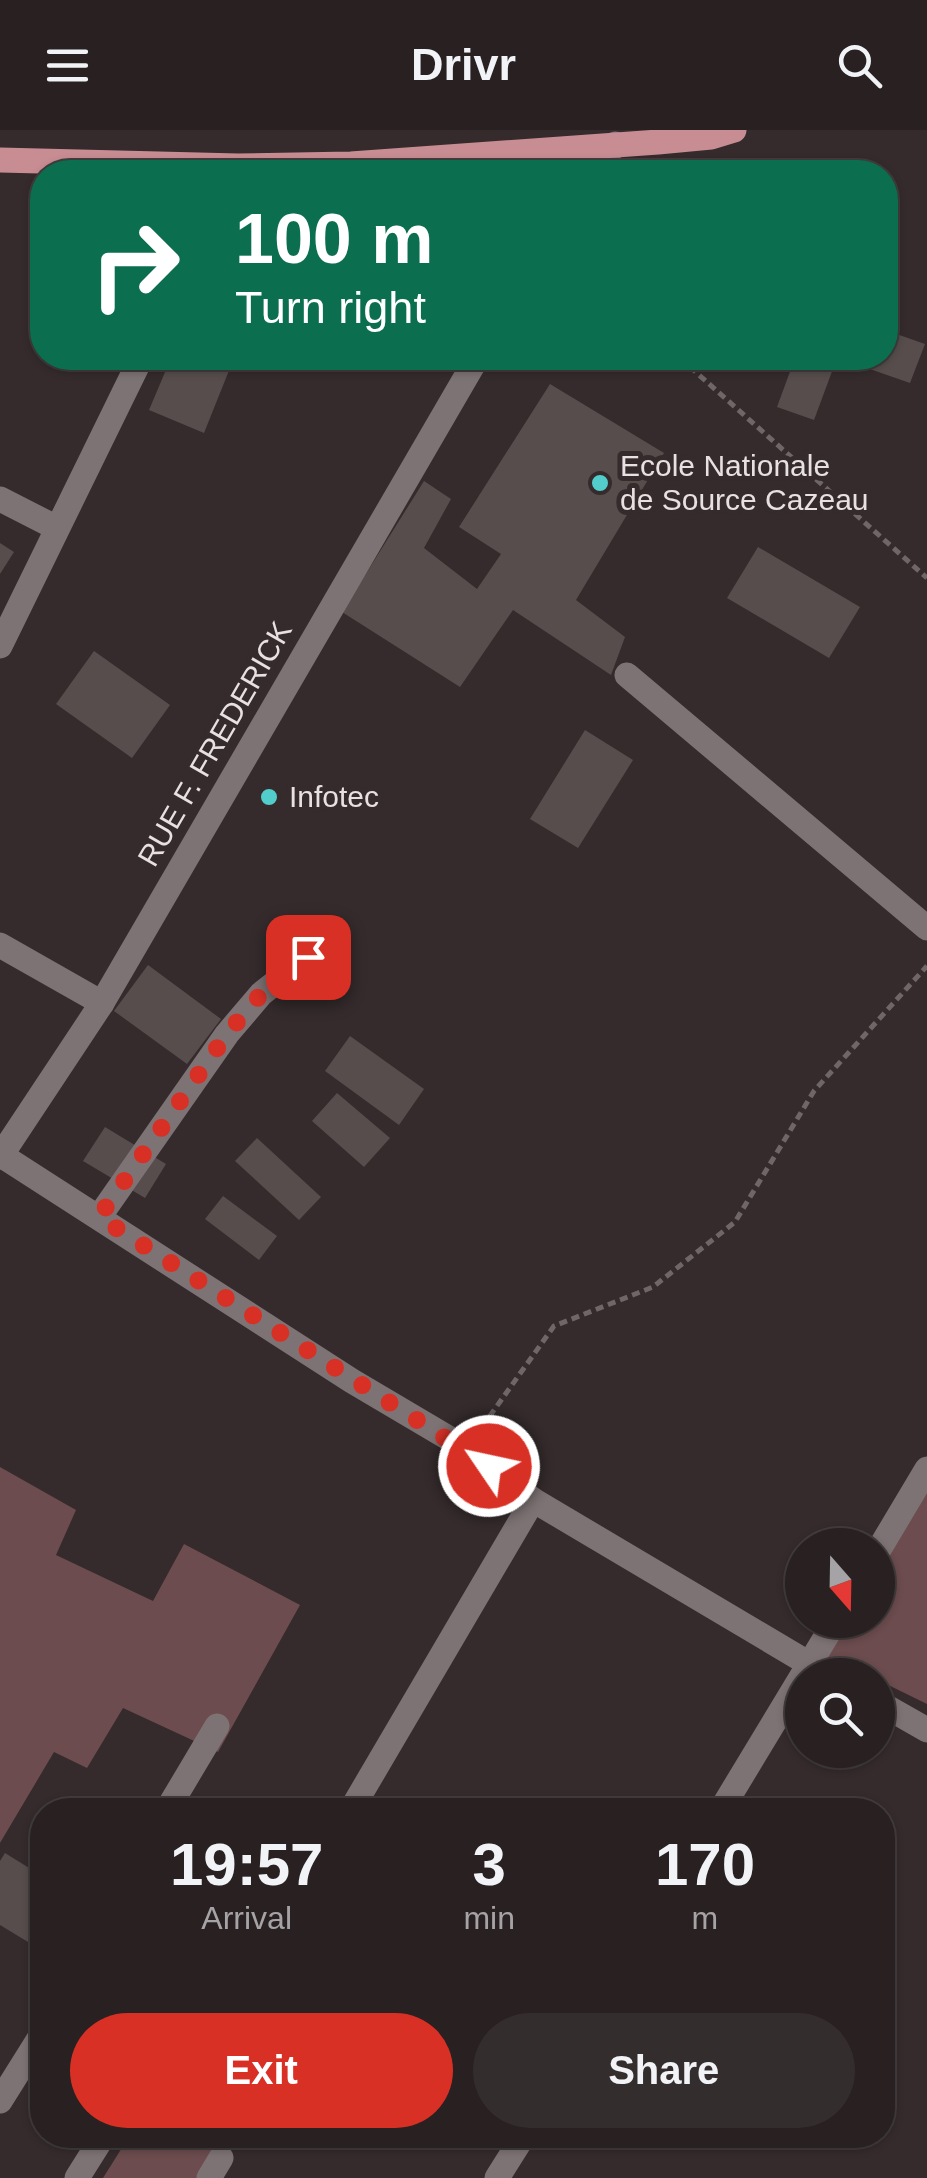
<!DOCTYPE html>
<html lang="en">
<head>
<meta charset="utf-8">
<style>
  body { margin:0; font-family:Arial,sans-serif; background:#342d2e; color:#f1f3f6; height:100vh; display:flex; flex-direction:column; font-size:38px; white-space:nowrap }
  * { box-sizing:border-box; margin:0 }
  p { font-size:32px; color:#a5a3a5 }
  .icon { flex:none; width:55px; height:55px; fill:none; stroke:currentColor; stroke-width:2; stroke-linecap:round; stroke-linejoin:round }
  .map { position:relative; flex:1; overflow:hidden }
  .panel { position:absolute; left:30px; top:1668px; width:865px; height:350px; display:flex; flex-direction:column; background:#282021; border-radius:40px; box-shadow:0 2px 8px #0004,0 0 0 2px #443e3f }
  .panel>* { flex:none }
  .guide { position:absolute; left:30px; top:30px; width:868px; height:210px; border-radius:40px; box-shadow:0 2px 8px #0004,0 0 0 2px #443e3f; background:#0b6e4f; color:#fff; overflow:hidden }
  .needle { width:65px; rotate:160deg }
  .tools { position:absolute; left:785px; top:1398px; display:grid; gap:20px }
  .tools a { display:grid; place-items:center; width:110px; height:110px; border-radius:50%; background:#282021; box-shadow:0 2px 8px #0004,0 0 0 2px #443e3f; font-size:50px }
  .pin { position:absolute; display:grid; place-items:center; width:85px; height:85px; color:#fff; margin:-42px; border-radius:20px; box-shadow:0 5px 15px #0006 }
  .me { position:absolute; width:110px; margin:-55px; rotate:304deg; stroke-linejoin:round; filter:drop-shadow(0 0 8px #0008) }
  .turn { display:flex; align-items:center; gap:35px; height:210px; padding:0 40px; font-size:45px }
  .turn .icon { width:130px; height:130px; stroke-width:2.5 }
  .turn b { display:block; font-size:70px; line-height:85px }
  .eta { display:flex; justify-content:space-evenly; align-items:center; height:170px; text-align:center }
  .eta b { font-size:60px; font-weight:600; line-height:70px }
  .button { display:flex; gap:20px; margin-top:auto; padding:20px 40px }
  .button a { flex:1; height:115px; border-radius:60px; background:#d93025; color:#fff; font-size:40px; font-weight:600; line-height:115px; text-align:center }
  .button a+a { background:#342d2e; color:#f1f3f6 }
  header { display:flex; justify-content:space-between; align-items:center; height:130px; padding:0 40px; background:#282021; font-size:45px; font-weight:600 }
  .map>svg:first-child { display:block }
  .green { fill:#6c4c4e }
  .building { fill:#574d4d }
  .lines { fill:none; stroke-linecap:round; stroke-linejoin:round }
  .path { stroke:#6f6667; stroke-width:5; stroke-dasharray:8 5; stroke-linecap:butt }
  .minor { stroke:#7e7374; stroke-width:25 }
  .major { stroke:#c88d93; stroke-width:25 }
  .route { stroke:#d93025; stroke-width:18; stroke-dasharray:0 32.4 }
  .poi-dot { fill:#52cdcc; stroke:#352b2c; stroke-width:4 }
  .labels { text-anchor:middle; stroke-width:10; stroke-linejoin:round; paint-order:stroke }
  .poi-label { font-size:30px; fill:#e8e1e2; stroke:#352b2c; text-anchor:start }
  .street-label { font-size:30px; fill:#e8e1e2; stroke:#352b2c }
</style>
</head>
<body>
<header><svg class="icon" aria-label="menu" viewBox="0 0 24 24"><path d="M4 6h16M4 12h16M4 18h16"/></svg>Drivr<svg class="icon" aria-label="search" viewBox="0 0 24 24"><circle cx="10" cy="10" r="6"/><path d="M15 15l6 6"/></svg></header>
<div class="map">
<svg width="927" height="2048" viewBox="0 0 927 2048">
  <rect width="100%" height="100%" fill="#352b2c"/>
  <!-- green -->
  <g class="green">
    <path d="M0 1337 76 1380 56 1425 153 1471 184 1414 300 1475 218 1622 123 1578 87 1638 54 1622 0 1713Z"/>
    <path d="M927 1359V1574L878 1550V1545H867L827 1526 849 1490H878V1442Z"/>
    <path d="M130 2005H231L203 2048H103Z"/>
  </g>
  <!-- building -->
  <g class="building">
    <path d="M885 200 925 214 910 253 838 228H885Z"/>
    <path d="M171 228H234L204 303 149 280Z"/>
    <path d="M795 228H837L814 290 777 277Z"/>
    <path d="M550 254 664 323 576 470 625 507 611 545 513 480 460 557 342 482 424 351 451 369 424 418 477 459 501 424 459 397Z"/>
    <path d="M0 413 14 422 0 444Z"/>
    <path d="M758 417 860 477 829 528 727 468Z"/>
    <path d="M94 521 170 575 132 628 56 574Z"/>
    <path d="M585 600 633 630 578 718 530 689Z"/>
    <path d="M148 835 221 889 187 934 114 881Z"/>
    <path d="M350 906 424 959 399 995 325 941Z"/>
    <path d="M337 963 390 1008 364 1037 312 991Z"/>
    <path d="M105 997 166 1034 145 1068 83 1031Z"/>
    <path d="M257 1008 321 1067 299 1090 235 1031Z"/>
    <path d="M223 1066 277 1106 259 1130 205 1089Z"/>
    <path d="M5 1723 42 1746V1799L33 1815 0 1795V1731Z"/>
  </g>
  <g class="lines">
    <!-- path -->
    <g class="path">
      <path d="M680 228 927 448"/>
      <path d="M482 1297 554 1196 653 1157 735 1092 814 961 927 836"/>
    </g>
    <!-- minor -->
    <g class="minor">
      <path d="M595 42 615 14"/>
      <path d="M0 369 57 398"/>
      <path d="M0 516 141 228"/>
      <path d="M627 545 927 798"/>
      <path d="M0 815 102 873"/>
      <path d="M1 1025 352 1251 467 1319 533 1370 351 1680"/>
      <path d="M0 1027 102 873 477 228"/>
      <path d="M99 1087 227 904 261 864 308 827"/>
      <path d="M533 1370 828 1545"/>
      <path d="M878 1421 927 1339"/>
      <path d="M803 1545 836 1490"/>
      <path d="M878 1572 927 1600"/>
      <path d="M167 1680 217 1596"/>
      <path d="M721 1680 802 1546"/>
      <path d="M0 1971 42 1904"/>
      <path d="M77 2048 104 2005"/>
      <path d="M209 2048 221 2028"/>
      <path d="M497 2048 524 2005"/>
    </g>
    <!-- major -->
    <path class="major" d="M0 30 238 36 351 34 658 12 711 7 734 0"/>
  </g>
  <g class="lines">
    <!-- route -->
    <path class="route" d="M308 827 261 864 227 904 99 1087 489 1336"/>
  </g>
  <!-- markers -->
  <g class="poi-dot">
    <circle cx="600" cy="353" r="10"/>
    <circle cx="269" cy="667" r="10"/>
  </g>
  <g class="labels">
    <!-- poi labels -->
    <g class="poi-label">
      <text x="620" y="346">Ecole Nationale<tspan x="620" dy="34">de Source Cazeau</tspan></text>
      <text x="289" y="677">Infotec</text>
    </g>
    <!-- street labels -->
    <g class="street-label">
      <text transform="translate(215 614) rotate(-60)" y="10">RUE F. FREDERICK</text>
    </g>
  </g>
</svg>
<div class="tools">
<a><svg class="needle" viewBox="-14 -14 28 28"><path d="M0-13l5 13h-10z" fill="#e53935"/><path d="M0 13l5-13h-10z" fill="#a5a3a5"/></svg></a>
<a><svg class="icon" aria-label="search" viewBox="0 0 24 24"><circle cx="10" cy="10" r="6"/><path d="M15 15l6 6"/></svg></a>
</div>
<div class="pin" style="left:308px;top:827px;background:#d93025"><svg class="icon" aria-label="arrive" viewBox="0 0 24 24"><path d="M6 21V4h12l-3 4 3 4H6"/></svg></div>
<svg class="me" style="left:489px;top:1336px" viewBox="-20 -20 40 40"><circle r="17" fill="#d93025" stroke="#fff" stroke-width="3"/><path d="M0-11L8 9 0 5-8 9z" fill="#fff"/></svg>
<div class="guide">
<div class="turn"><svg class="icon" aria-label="right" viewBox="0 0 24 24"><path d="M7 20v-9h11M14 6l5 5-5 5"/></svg><div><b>100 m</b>Turn right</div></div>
</div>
<section class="panel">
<div class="eta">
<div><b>19:57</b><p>Arrival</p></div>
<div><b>3</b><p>min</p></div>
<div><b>170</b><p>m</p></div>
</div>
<div class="button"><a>Exit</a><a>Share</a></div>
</section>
</div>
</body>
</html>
